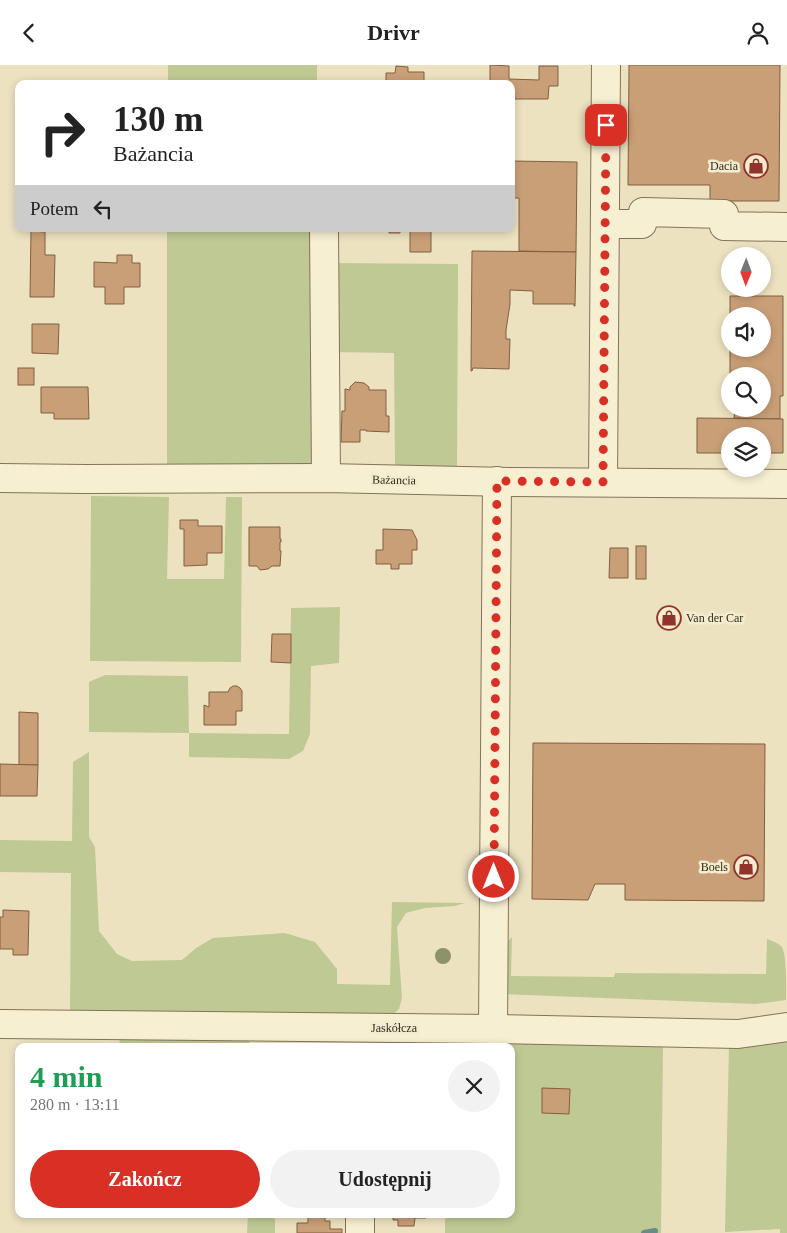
<!DOCTYPE html>
<html lang="pl">
<head>
<meta charset="utf-8">
<style>
  body { margin:0; font-family:Georgia,serif; background:#f2f2f2; color:#222; height:100vh; display:flex; flex-direction:column; font-size:19px; white-space:nowrap }
  * { box-sizing:border-box; margin:0 }
  p { font-size:16px; color:#767676 }
  .icon { flex:none; width:28px; height:28px; fill:none; stroke:currentColor; stroke-width:2; stroke-linecap:round; stroke-linejoin:round }
  .map { position:relative; flex:1; overflow:hidden }
  .panel { position:absolute; left:15px; top:978px; width:500px; height:175px; display:flex; flex-direction:column; background:#fff; border-radius:10px; box-shadow:0 2px 8px #0003 }
  .panel>* { flex:none }
  .hud { position:absolute; left:15px; top:15px; width:500px; height:152px; border-radius:10px; box-shadow:0 2px 8px #0003; background:#fff; color:#222; overflow:hidden }
  .needle { width:32px; rotate:181deg }
  .tools { position:absolute; left:721px; top:182px; display:grid; gap:10px }
  .tools a { display:grid; place-items:center; width:50px; height:50px; border-radius:50%; background:#fff; box-shadow:0 2px 8px #0003; font-size:25px }
  .pin { position:absolute; display:grid; place-items:center; width:42px; height:42px; color:#fff; margin:-21px; border-radius:10px; box-shadow:0 2px 8px #0006 }
  .me { position:absolute; width:55px; margin:-28px; rotate:0deg; stroke-linejoin:round; filter:drop-shadow(0 0 4px #0008) }
  .turn { display:flex; align-items:center; gap:18px; height:105px; padding:0 15px; font-size:22px }
  .turn .icon { width:65px; height:65px; stroke-width:2.5 }
  .turn b { display:block; font-size:35px; line-height:42px }
  .then { display:flex; align-items:center; height:48px; padding:0 15px; background:#0003; gap:10px; font-size:19px }
  .round { display:grid; place-items:center; flex:none; width:52px; height:52px; border-radius:26px; background:#f2f2f2 }
  .headline { display:flex; align-items:center; justify-content:space-between; height:85px; padding:0 15px }
  h1 { font-size:30px; font-weight:600; line-height:38px; color:#1e9e55 }
  .button { display:flex; gap:10px; margin-top:auto; padding:10px 15px }
  .button a { flex:1; height:58px; border-radius:30px; background:#d93025; color:#fff; font-size:20px; font-weight:600; line-height:58px; text-align:center }
  .button a+a { background:#f2f2f2; color:#222 }
  header { display:flex; justify-content:space-between; align-items:center; height:65px; padding:0 15px; background:#fff; font-size:22px; font-weight:600 }
  .map>svg:first-child { display:block }
  .green { fill:#bfc994 }
  .lines { fill:none; stroke-linecap:round; stroke-linejoin:round }
  .stream { stroke:#6a8b86; stroke-width:6 }
  .building { fill:#c99f77; stroke:#825f3f; fill-rule:evenodd }
  .minor-casing { stroke:#847358; stroke-width:30 }
  .minor { stroke:#f7efd2; stroke-width:28 }
  .tree { fill:#8e926a }
  .route { stroke:#d93025; stroke-width:9; stroke-dasharray:0 16.2 }
  .labels { text-anchor:middle; stroke-width:5; stroke-linejoin:round; paint-order:stroke }
  .poi-label { font-size:12px; fill:#342a1c; stroke:#f4eccf; text-anchor:end }
  .street-label { font-size:12px; fill:#342a1c; stroke:#f4eccf }
</style>
</head>
<body>
<header><svg class="icon" aria-label="back" viewBox="0 0 24 24"><path d="M15 5l-7 7 7 7"/></svg>Drivr<svg class="icon" aria-label="person" viewBox="0 0 24 24"><circle cx="12" cy="8" r="4"/><path d="M4 21q1-7 8-7t8 7"/></svg></header>
<div class="map">
<svg width="787" height="1168" viewBox="0 0 787 1168">
  <rect width="100%" height="100%" fill="#ece2c0"/>
  <!-- green -->
  <g class="green">
    <rect x="168" y="0" width="149" height="19"/>
    <path d="M167 164H316L315 400 167 399Z"/>
    <path d="M332 198 458 199 457 402 395 401 394 288 331 287Z"/>
    <path d="M91 431 169 432 167 514H224L226 432H242L241 597 90 596Z"/>
    <path d="M340 542 339 598 311 601 310 669 303 686 289 694 189 692V668L89 667V617L105 610 188 611 189 668 289 669 291 543Z"/>
    <path d="M89 687V772L95 782 99 866 117 889 132 896 182 895 196 883 213 873 285 868 315 877 337 904V919L390 920 392 837 465 838 455 841 425 843 406 848 397 862 402 933 399 944 389 953 70 952 71 808 0 807V775L72 776 73 697Z"/>
    <path d="M512 872 511 911 614 912 615 908 766 909 767 874C772 876 778 878 782 882 787 892 786 923 786 935L756 939 504 929 506 878Z"/>
    <path d="M121 966 247 970 251 981H119Z"/>
    <path d="M446 968 663 979 661 1168H445V1149H511V981H447Z"/>
    <path d="M787 975V1168H780V1164L725 1167 729 979Z"/>
    <path d="M248 1149H275V1168H247Z"/>
  </g>
  <g class="lines">
    <!-- stream -->
    <path class="stream" d="M644 1168 655 1166"/>
  </g>
  <!-- building -->
  <g class="building">
    <path d="M490 0 509 1V14L539 15V1H558V21H549L548 34H511V19H490Z"/>
    <path d="M629 0H780L779 136H710V120H628Z"/>
    <path d="M396 1 408 2V7H424V19H386V8H395Z"/>
    <path d="M511 96 577 97 576 187 519 186V133H511Z"/>
    <path d="M389 164H436V166H431V187H410V164H400V168H389Z"/>
    <path d="M31 166 45 167V190H55L54 232H30Z"/>
    <path d="M472 186 576 187 575 241H574V239H533V226L510 225V239L506 265V274H510L509 304 473 303 472 306H471Z"/>
    <path d="M117 190H132V198H140V222H124V239H105V222H94V197L117 198Z"/>
    <path d="M730 231H783V331H780V354L734 353 735 344H762V311H730V330ZM730 251H762V284H730Z"/>
    <path d="M32 259H59L58 289 32 288Z"/>
    <rect x="18" y="303" width="16" height="17"/>
    <path d="M355 317 364 318 369 322V325H386V351H389V367L366 366V365H360V377H341L342 346H345V324L350 325V322Z"/>
    <path d="M41 322H88L89 354H54V348H41Z"/>
    <path d="M697 353 783 354V388H762V371H730V388H697Z"/>
    <path d="M180 455H198V461H222V488H207V500L184 501V464H180Z"/>
    <path d="M249 462H280V474H281V477H280V486H281L280 501H272L268 504 260 505 257 501H249Z"/>
    <path d="M383 464 412 465 417 475V485H412V499H399V504H391V499H376V485H383Z"/>
    <rect x="636" y="481" width="10" height="33"/>
    <path d="M610 483H628V513H609Z"/>
    <path d="M272 569H291V598L271 597Z"/>
    <path d="M233 621H237L240 623 242 626V646H236V660H204V640L209 642V627H228L230 623Z"/>
    <path d="M19 647 38 648V700H19Z"/>
    <path d="M533 678 765 679 764 836 625 835V819H595L588 835 532 834Z"/>
    <path d="M0 699 38 700 37 731H0Z"/>
    <path d="M3 845 29 846 28 890H13V884H0V852H3Z"/>
    <path d="M542 1023 570 1024 569 1049 542 1048Z"/>
    <path d="M393 1149H426V1153H415L414 1161H398V1155H393Z"/>
    <path d="M308 1150H325V1156H330V1164H342V1168H297V1158H308Z"/>
  </g>
  <g class="lines">
    <!-- minor casing -->
    <g class="minor-casing">
      <g id="minor">
        <path d="M606 159H642L643 147 724 149V161L787 162"/>
        <path d="M324 164 326 413"/>
        <path d="M0 413 86 414 326 413 511 417 787 419"/>
        <path d="M603 417 606 0"/>
        <path d="M0 959 493 964 738 969 787 962"/>
        <path d="M493 964 497 416"/>
        <path d="M360 1168V1149"/>
      </g>
    </g>
    <!-- minor -->
    <use href="#minor" class="minor"/>
  </g>
  <!-- trees -->
  <circle class="tree" cx="443" cy="891" r="8"/>
  <g class="lines">
    <!-- route -->
    <path class="route" d="M494 812 497 416 603 417 606 60"/>
  </g>
  <!-- icons -->
  <defs>
    <g id="shop-ring" transform="scale(1.25)"><circle r="9.5" fill="#f4eccf" stroke="#91322b" stroke-width="1.5"/><path d="M-5-2.5h2.3a2.7 3.5 0 0 1 5.4 0H5L5.5 6h-11ZM-1.5-2.5h3a1.5 2.3 0 0 0-3 0Z" fill="#91322b"/></g>
  </defs>
  <g fill-rule="evenodd">
    <use href="#shop-ring" x="756" y="101"/>
    <use href="#shop-ring" x="669" y="553"/>
    <use href="#shop-ring" x="746" y="802"/>
  </g>
  <g class="labels">
    <!-- poi labels -->
    <g class="poi-label">
      <text x="738" y="105">Dacia</text>
      <text x="686" y="557" text-anchor="start">Van der Car</text>
      <text x="728" y="806">Boels</text>
    </g>
    <!-- street labels -->
    <g class="street-label">
      <text transform="translate(394 415) rotate(1)" y="4">Bażancia</text>
      <text x="394" y="967">Jaskółcza</text>
    </g>
  </g>
</svg>
<div class="tools">
<a><svg class="needle" viewBox="-14 -14 28 28"><path d="M0-13l5 13h-10z" fill="#e53935"/><path d="M0 13l5-13h-10z" fill="#767676"/></svg></a>
<a><svg class="icon" aria-label="sound" viewBox="0 0 24 24"><path d="M4 9h4l5-4v14l-5-4H4zM17 9q2 3 0 6"/></svg></a>
<a><svg class="icon" aria-label="search" viewBox="0 0 24 24"><circle cx="10" cy="10" r="6"/><path d="M15 15l6 6"/></svg></a>
<a><svg class="icon" aria-label="layers" viewBox="0 0 24 24"><path d="M12 4l9 5-9 5-9-5zM3 14l9 5 9-5"/></svg></a>
</div>
<div class="pin" style="left:606px;top:60px;background:#d93025"><svg class="icon" aria-label="arrive" viewBox="0 0 24 24"><path d="M6 21V4h12l-3 4 3 4H6"/></svg></div>
<svg class="me" style="left:494px;top:812px" viewBox="-20 -20 40 40"><circle r="17" fill="#d93025" stroke="#fff" stroke-width="3"/><path d="M0-11L8 9 0 5-8 9z" fill="#fff"/></svg>
<div class="hud">
<div class="turn"><svg class="icon" aria-label="right" viewBox="0 0 24 24"><path d="M7 20v-9h11M14 6l5 5-5 5"/></svg><div><b>130 m</b>Bażancia</div></div>
<div class="then">Potem<svg class="icon" aria-label="left" viewBox="0 0 24 24"><path d="M17 20v-9H6M10 6l-5 5 5 5"/></svg></div>
</div>
<section class="panel">
<div class="headline"><div><h1>4 min</h1><p>280 m · 13:11</p></div><a class="round"><svg class="icon" aria-label="close" viewBox="0 0 24 24"><path d="M6 6l12 12M18 6L6 18"/></svg></a></div>
<div class="button"><a>Zakończ</a><a>Udostępnij</a></div>
</section>
</div>
</body>
</html>
